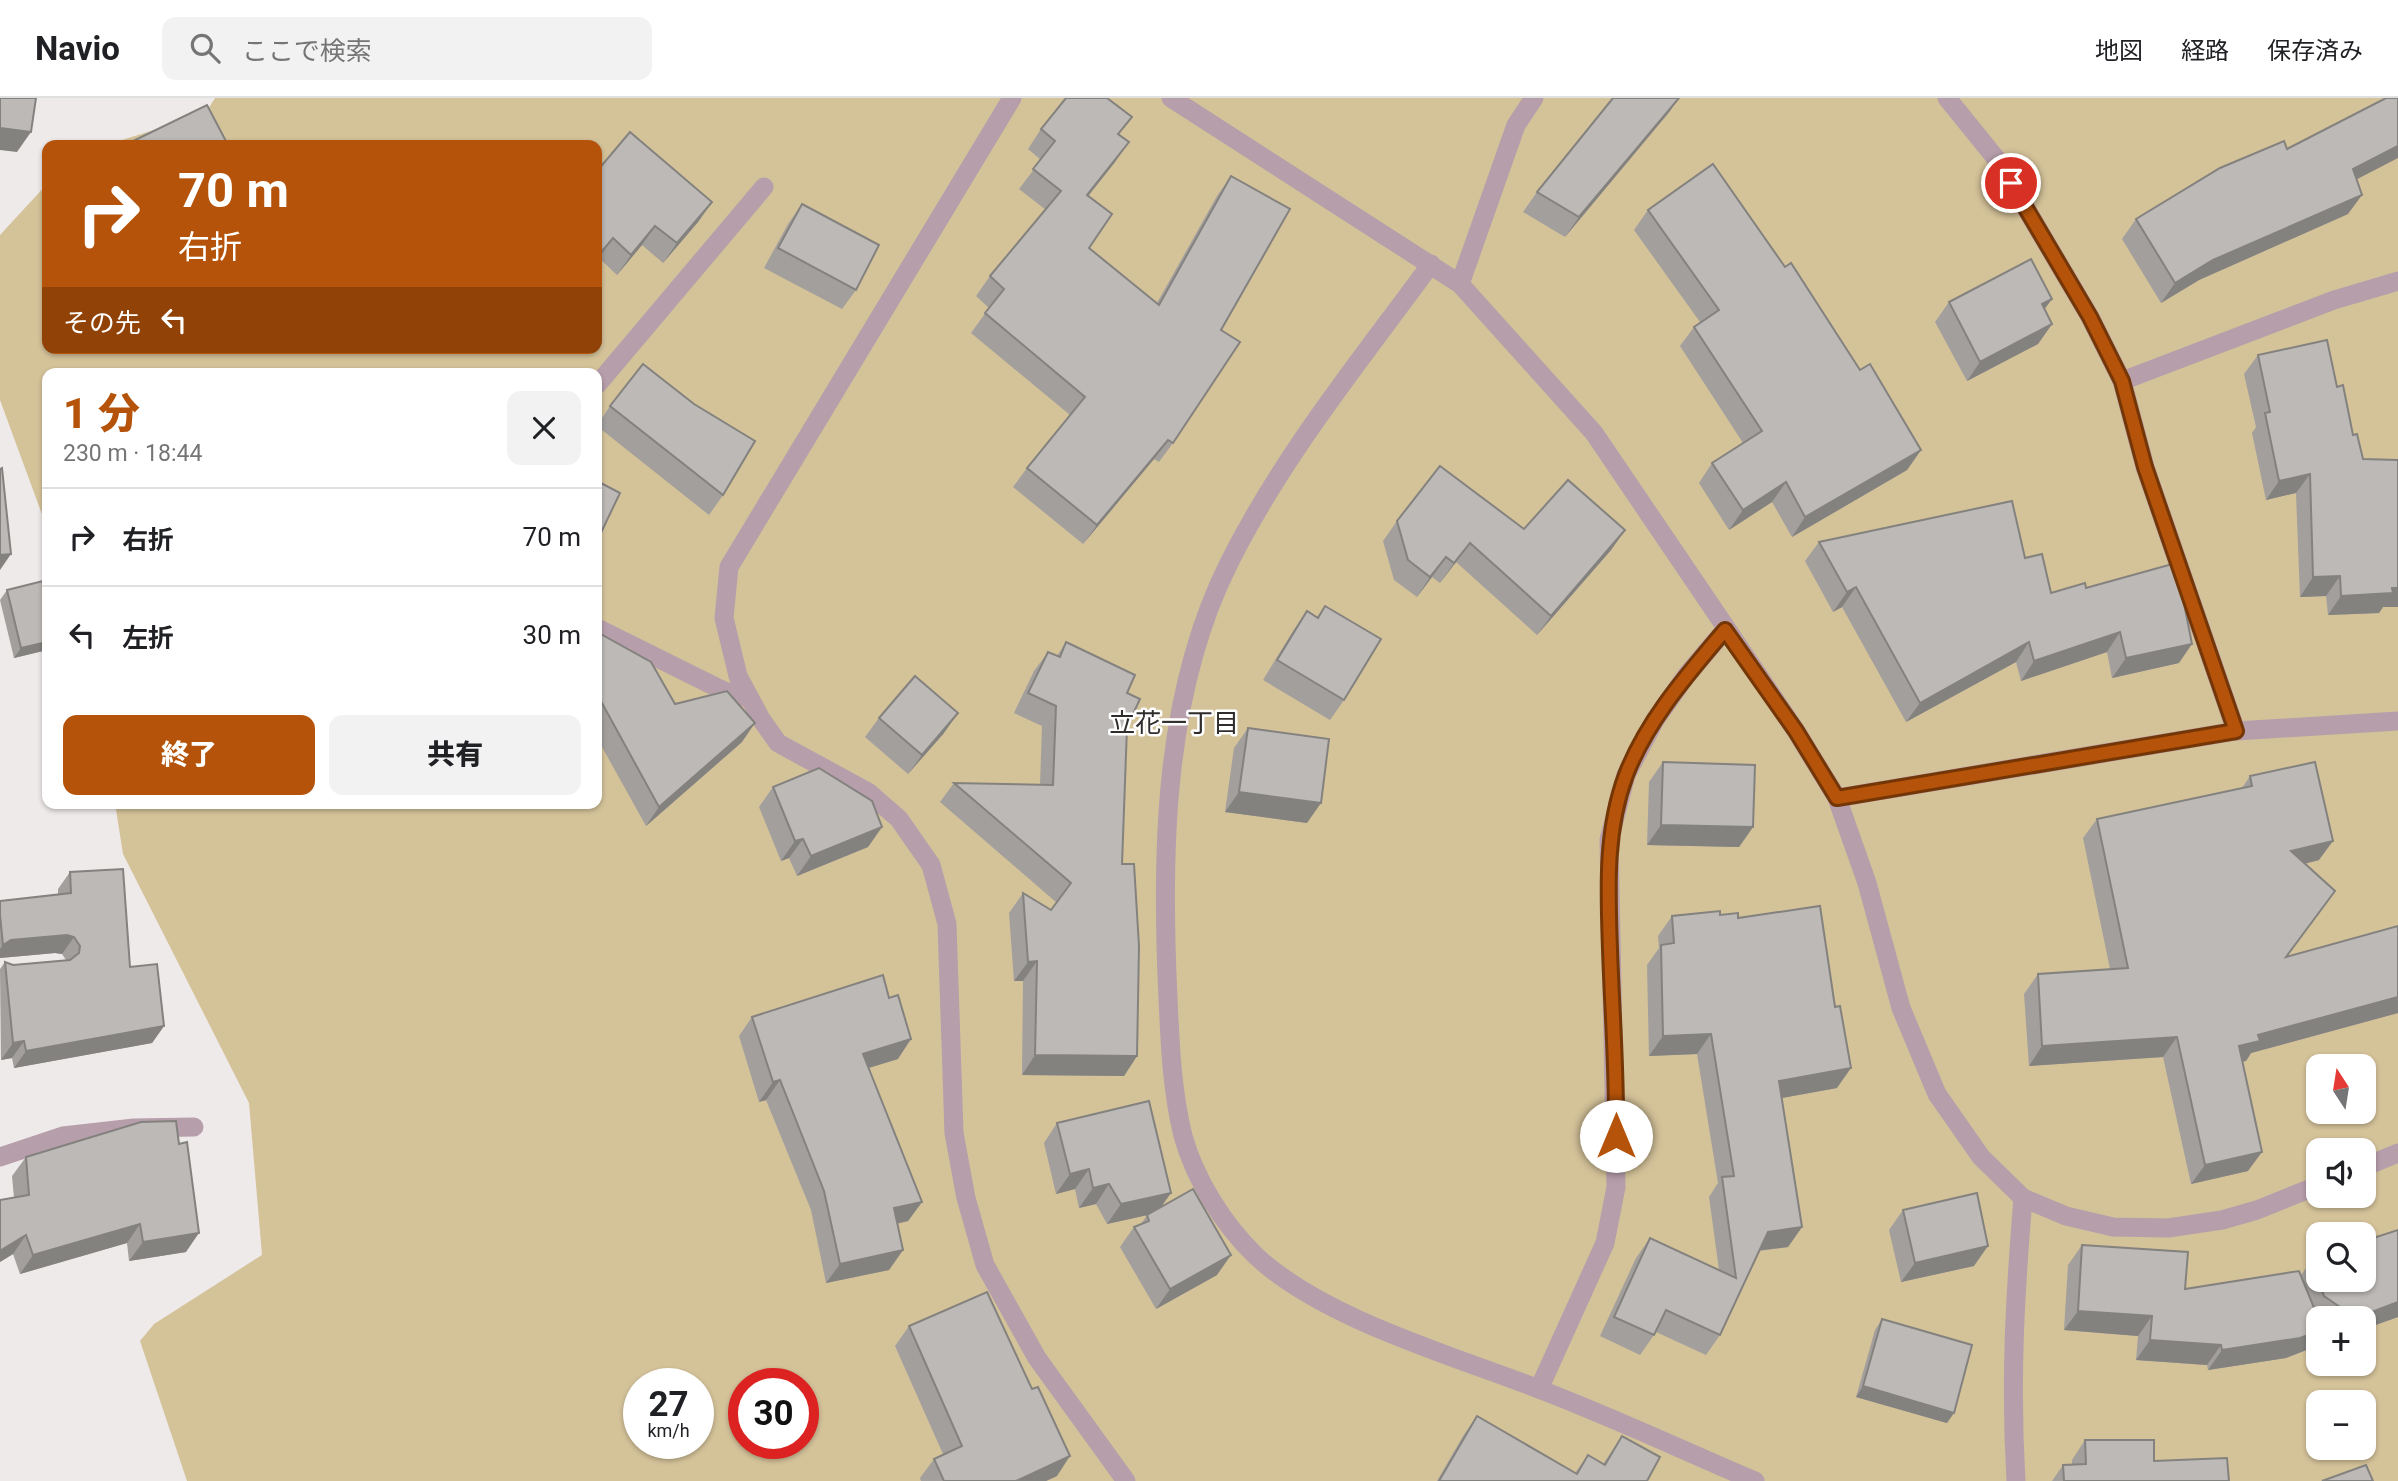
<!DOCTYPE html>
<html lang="ja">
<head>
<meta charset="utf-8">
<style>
  body { margin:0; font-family:Roboto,"Noto Sans JP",sans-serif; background:#f2f2f2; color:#202124; height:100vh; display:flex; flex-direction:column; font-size:26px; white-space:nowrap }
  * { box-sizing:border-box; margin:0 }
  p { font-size:23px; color:#757577 }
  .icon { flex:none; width:38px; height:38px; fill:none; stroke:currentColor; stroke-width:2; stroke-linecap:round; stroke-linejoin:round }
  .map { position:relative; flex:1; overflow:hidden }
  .sheet { position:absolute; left:42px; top:270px; width:560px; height:441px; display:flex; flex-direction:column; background:#fff; border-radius:14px; box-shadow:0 2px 5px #0004 }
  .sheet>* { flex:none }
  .top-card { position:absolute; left:42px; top:42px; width:560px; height:214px; border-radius:14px; box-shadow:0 2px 5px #0004; background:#b45309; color:#fff; overflow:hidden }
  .needle { width:46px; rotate:348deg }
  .buttons { position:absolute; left:2306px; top:956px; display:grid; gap:14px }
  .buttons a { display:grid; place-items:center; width:70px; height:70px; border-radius:14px; background:#fff; box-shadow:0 2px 5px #0004; font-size:35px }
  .speed { position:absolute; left:623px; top:1270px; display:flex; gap:14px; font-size:35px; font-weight:700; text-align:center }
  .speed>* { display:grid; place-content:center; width:91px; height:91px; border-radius:50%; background:#fff; box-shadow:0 2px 5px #0004; line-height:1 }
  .speed small { font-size:18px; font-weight:400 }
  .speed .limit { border:10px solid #d22; background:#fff; color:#111 }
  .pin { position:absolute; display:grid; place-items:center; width:60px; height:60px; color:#fff; margin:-30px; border:4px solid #fff; border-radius:50%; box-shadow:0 2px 7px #0007 }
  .me { position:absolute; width:77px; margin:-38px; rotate:0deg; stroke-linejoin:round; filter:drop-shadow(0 0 5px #0008) }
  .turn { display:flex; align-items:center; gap:24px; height:147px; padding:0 21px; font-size:32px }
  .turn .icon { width:91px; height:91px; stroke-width:2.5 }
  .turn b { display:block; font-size:49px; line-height:60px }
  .then { display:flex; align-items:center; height:66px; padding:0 21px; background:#0003; gap:14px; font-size:26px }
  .round { display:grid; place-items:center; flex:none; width:74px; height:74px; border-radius:14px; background:#f2f2f2 }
  .headline { display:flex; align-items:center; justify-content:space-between; height:119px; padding:0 21px }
  h1 { font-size:42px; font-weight:800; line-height:52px; color:#b45309 }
  .action { display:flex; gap:14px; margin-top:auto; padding:14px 21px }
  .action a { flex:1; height:80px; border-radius:14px; background:#b45309; color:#fff; font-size:28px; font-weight:800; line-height:80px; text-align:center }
  .action a+a { background:#f2f2f2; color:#202124 }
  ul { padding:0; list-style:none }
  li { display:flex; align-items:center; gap:21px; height:98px; padding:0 21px; border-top:2px solid #e0e0e0 }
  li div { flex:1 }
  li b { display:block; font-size:26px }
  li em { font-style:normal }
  header { display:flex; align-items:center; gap:42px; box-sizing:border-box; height:98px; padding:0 35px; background:#fff; border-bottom:2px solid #e0e0e0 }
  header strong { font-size:33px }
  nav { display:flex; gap:38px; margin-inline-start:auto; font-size:24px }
  .search { width:490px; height:63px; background:#f2f2f2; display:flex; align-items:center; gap:18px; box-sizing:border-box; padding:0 24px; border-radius:14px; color:#757577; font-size:26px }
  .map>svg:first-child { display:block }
  .green { fill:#d4c299; fill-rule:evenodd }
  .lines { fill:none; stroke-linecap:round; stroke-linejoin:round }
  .service { stroke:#b69eab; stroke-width:19 }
  .minor { stroke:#b69eab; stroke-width:19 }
  .tertiary { stroke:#b69eab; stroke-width:19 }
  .wall { fill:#a29f9d }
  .shaded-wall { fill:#84827f }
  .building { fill:#bcb9b6; stroke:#84827f; stroke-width:2 }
  .route-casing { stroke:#753606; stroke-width:18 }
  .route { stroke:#b45309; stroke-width:12 }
  .labels { text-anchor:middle; stroke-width:5; stroke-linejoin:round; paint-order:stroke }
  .neighbourhood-label { font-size:26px; fill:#302c2c; stroke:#fff }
</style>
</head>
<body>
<header>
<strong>Navio</strong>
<div class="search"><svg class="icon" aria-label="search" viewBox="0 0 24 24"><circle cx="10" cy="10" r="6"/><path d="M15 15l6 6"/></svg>ここで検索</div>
<nav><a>地図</a><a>経路</a><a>保存済み</a></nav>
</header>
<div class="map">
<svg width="2398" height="1383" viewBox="0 0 2398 1383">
  <rect width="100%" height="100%" fill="#efeaea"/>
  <!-- green -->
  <path class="green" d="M215 0H2398V1383H187L140 1243 154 1226 262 1157 249 1005 123 756 115 705H597V275H47V430L0 302V137L47 86V250H597V47H106L205 16ZM2319 968H2364V1013H2319ZM2319 1052H2364V1097H2319ZM2319 1136H2364V1181H2319ZM2319 1220H2364V1265H2319ZM639 1286H698V1346H639ZM744 1286H803V1346H744ZM2319 1304H2364V1349H2319Z"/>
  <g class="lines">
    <!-- service -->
    <g class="service">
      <path d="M597 287 764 89"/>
      <path d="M597 530 724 593 749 600"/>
      <path d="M0 1059 63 1038 134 1030 194 1029"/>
    </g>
    <!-- minor -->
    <g class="minor">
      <path d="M1012 0 729 469 724 520 738 578 761 621 778 645 868 694 899 721 931 767 947 826 954 1035 966 1100 985 1167 1037 1260 1126 1383"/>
      <path d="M1947 0 1998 63 2090 219 2122 283 2145 369 2236 633"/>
      <path d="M1431 166C1360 263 1283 357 1229 465 1163 597 1161 756 1168 900 1170 947 1172 993 1183 1038 1195 1081 1223 1126 1255 1157 1321 1220 1451 1257 1536 1290 1610 1318 1682 1352 1755 1383"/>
      <path d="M1460 186 1516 27 1534 0"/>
      <path d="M2122 283 2334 202 2398 183"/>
      <path d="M1837 700 2236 633 2398 623"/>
      <path d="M1539 1291 1605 1145 1616 1089 1609 742 1626 677 1655 622 1686 578 1725 532"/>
      <path d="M2016 1383C2010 1284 2015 1198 2023 1100"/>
    </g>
    <!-- tertiary -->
    <g class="tertiary">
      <path d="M1171 0 1460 186 1594 335 1796 633 1837 700 1867 785 1901 910 1937 996 1981 1059 2023 1100 2066 1118 2113 1129 2168 1130 2222 1122 2257 1112 2319 1087"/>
      <path d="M2364 1069 2398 1055"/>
    </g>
  </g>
  <!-- wall -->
  <g class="wall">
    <path d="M1670 13 1565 139 1523 114 1537 94Z"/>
    <path d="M1041 31 1120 37 1115 64 1088 98 1089 150 1157 205 1217 98 1231 78 1221 232 1173 345 1159 364 1154 361 1083 446 1013 389 1027 370 1070 317 971 235 989 210 976 198 990 178 1046 112 1019 91 1041 62 1028 51Z"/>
    <path d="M2287 51 2348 116 2199 182 2161 205 2122 141 2136 121Z"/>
    <path d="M597 73 712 104 698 124 663 165 642 147 617 177 599 160 597 163Z"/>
    <path d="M802 106 856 192 842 211 764 170 788 126Z"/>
    <path d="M1648 112 1785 169 1860 272 1921 352 1907 372 1792 439 1772 404 1729 432 1699 385 1712 365 1743 345 1680 248 1694 229 1700 224 1634 132Z"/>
    <path d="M2052 201 2044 211 2052 226 2038 246 1967 283 1935 224 1949 204Z"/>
    <path d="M2258 257 2337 289 2353 337 2363 361 2398 362V509H2383L2379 515 2328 517 2326 498 2300 499 2296 395 2266 402 2252 335 2256 329 2244 276Z"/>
    <path d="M610 308 723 397 709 417 597 328Z"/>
    <path d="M1397 423 1524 431 1625 432 1611 452 1537 537 1456 464 1440 485 1432 479 1417 499 1394 482 1383 443Z"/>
    <path d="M1819 444 2025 460 2051 495 2086 490 2179 565 2112 580 2107 554 2021 583 2016 564 1906 624 1842 509 1833 514 1805 463Z"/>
    <path d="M47 482V552L14 560 0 502 7 492Z"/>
    <path d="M1325 508 1344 602 1330 622 1263 582 1293 533 1307 513 1317 519Z"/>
    <path d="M597 534 675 606 742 644 646 728 597 640Z"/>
    <path d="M1066 544 1127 595V629L1122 766 1137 958 1124 978 1022 977 1023 883H1014L1009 815 1023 795 1051 812 1057 805 940 704 954 685 1040 687 1042 628 1014 615 1034 573 1048 554 1057 558Z"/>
    <path d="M879 620 944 635 908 676 865 639Z"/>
    <path d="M1248 630 1307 725 1225 714 1234 650Z"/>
    <path d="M1663 664 1753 729 1739 749 1647 747 1649 684Z"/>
    <path d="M2250 678 2319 762 2305 766 2321 812 2287 858 2398 828V915L2251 955 2246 963H2242L2248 1073 2191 1086 2163 959 2029 968 2024 896 2038 876 2110 871 2083 740 2097 721 2242 690Z"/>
    <path d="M773 689 882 729 868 749 797 778 789 760 781 763 759 709Z"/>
    <path d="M70 774 130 869 164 928 152 945 14 970 12 960 1 962 0 871 5 864 13 867 66 862 62 856 55 855 0 860V803L58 796V791Z"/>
    <path d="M1720 817 1738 820 1837 990 1781 1000 1802 1129 1788 1149 1759 1153 1720 1237 1706 1257 1656 1234 1640 1257 1600 1238 1636 1160 1650 1140 1719 1172 1709 1099 1718 1085 1697 956 1649 958 1647 867 1659 850 1658 838 1672 818Z"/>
    <path d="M752 919 898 961 868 970 922 1104 908 1123 897 1126 903 1152 889 1172 826 1185 811 1112 766 1002 759 1004 739 938Z"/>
    <path d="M1057 1025 1161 1109 1217 1177 1156 1211 1120 1149 1134 1129 1141 1126 1147 1117 1107 1126 1096 1106 1079 1110 1075 1091 1056 1096 1044 1045Z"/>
    <path d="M26 1059 186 1154 129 1163 127 1145 20 1176 13 1156 0 1164V1102L14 1100 12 1078Z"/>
    <path d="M1903 1112 1974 1168 1901 1184 1889 1132Z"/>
    <path d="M2398 1132V1219L2364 1231V1220H2319V1233L2309 1251 2286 1260 2208 1272 2207 1267 2136 1262 2138 1238 2064 1232 2068 1167 2082 1147 2185 1191 2301 1177 2312 1162Z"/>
    <path d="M1882 1221 1947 1325 1856 1299 1875 1232Z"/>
    <path d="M909 1228 1057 1378 1046 1383H921L920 1380 934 1361 943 1356 895 1248Z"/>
    <path d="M1477 1318 1575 1375 1588 1357 1603 1366 1622 1338 1647 1383H1437L1463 1338Z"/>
    <path d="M2085 1342 2154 1363 2229 1383H2052L2063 1367H2072V1362Z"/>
  </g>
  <!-- shaded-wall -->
  <g class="shaded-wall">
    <path d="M1679 0 1670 13 1565 139 1579 119Z"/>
    <path d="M0 30 31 34 17 54 0 52Z"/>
    <path d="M1129 44 1115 64 1073 117 1087 97Z"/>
    <path d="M2398 48V60L2340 90 2353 71Z"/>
    <path d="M2362 97 2348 116 2199 182 2161 205 2175 185 2213 162Z"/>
    <path d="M712 104 698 124 663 165 677 145Z"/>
    <path d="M655 128 642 147 617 177 631 157Z"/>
    <path d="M613 140 599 160 597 163V159Z"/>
    <path d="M2052 201 2038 220 2042 206Z"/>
    <path d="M2052 226 2038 246 1967 283 1980 264Z"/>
    <path d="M1168 342 1154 361 1083 446 1097 427Z"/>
    <path d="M1921 352 1907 372 1792 439 1805 419Z"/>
    <path d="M2310 376 2296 395 2266 402 2279 383Z"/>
    <path d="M1786 384 1772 404 1729 432 1743 412Z"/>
    <path d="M1625 432 1611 452 1537 537 1551 518Z"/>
    <path d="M1470 445 1456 464 1440 485 1454 465Z"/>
    <path d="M11 456 0 472V457Z"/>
    <path d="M1446 459 1432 479 1417 499 1430 479Z"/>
    <path d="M2340 478 2326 498 2300 499 2313 479Z"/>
    <path d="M1856 489 1842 509 1833 514 1847 494Z"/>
    <path d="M2392 490H2398V509H2383L2379 515 2328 517 2341 498Z"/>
    <path d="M2120 534 2107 554 2021 583 2034 563Z"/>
    <path d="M47 544V552L14 560 21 550Z"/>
    <path d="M2029 544 2016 564 1906 624 1920 605Z"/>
    <path d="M2192 546 2179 565 2112 580 2126 560Z"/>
    <path d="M958 615 944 635 908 676 922 657Z"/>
    <path d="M755 625 742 644 646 728 659 709Z"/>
    <path d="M1239 694 1321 705 1307 725 1225 714Z"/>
    <path d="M1661 727 1753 729 1739 749 1647 747Z"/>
    <path d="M882 729 868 749 797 778 811 758Z"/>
    <path d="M803 741 789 760 781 763 795 743Z"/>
    <path d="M2333 743 2319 762 2278 772 2291 753Z"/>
    <path d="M67 837 74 839 62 856 55 855 0 860V851L3 847 11 842Z"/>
    <path d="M1037 863 1023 883H1014L1028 864Z"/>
    <path d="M2398 899V915L2251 955 2246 963 2225 968 2239 948 2258 937Z"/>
    <path d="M164 928 152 945 14 970 26 953Z"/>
    <path d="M1711 936 1697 956 1649 958 1663 938Z"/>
    <path d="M2177 939 2163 959 2029 968 2042 948Z"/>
    <path d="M911 941 898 961 849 976 863 956Z"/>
    <path d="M24 943 12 960 1 962 13 945Z"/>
    <path d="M1035 957 1137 958 1124 978 1022 977Z"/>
    <path d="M1851 970 1837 990 1765 1003 1779 983Z"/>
    <path d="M780 982 766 1002 759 1004 773 984Z"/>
    <path d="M2262 1054 2248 1073 2191 1086 2205 1067Z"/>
    <path d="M1089 1071 1075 1091 1056 1096 1070 1076Z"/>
    <path d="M1109 1086 1096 1106 1079 1110 1093 1090Z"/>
    <path d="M1171 1095 1157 1115 1107 1126 1121 1106Z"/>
    <path d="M922 1104 908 1123 880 1129 894 1110Z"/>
    <path d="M140 1126 127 1145 20 1176 33 1157Z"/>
    <path d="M1802 1129 1788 1149 1754 1153 1768 1134Z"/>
    <path d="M199 1135 186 1154 129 1163 143 1144Z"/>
    <path d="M26 1137 13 1156 0 1164V1153Z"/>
    <path d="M1988 1148 1974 1168 1901 1184 1915 1165Z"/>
    <path d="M903 1152 889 1172 826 1185 840 1166Z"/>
    <path d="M1231 1157 1217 1177 1156 1211 1170 1191Z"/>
    <path d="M2398 1204V1219L2364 1231V1220H2356Z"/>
    <path d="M2078 1213 2152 1218 2138 1238 2064 1232Z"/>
    <path d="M2319 1233V1237L2309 1251 2286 1260 2208 1272 2222 1252Z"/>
    <path d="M2150 1242 2221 1247 2207 1267 2136 1262Z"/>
    <path d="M1863 1288 1954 1315 1947 1325 1856 1299Z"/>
    <path d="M1070 1358 1057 1378 1046 1383H1016Z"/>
  </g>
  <!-- building -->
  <g class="building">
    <path d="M0 0H36L31 34 0 30Z"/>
    <path d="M1066 0H1107L1132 19 1118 36 1129 44 1087 97 1112 116 1089 150 1159 207 1231 78 1290 111 1221 232 1240 244 1173 345 1168 342 1097 427 1027 370 1085 299 985 215 1004 191 990 178 1061 93 1033 71 1055 43 1041 31Z"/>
    <path d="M1613 0H1679L1579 119 1537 94Z"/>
    <path d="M2386 0H2398V48L2353 71 2362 97 2213 162 2175 185 2136 121 2220 70 2284 43 2287 51Z"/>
    <path d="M207 7 228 47H125Z"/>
    <path d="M630 34 712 104 677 145 655 128 631 157 613 140 597 159V73Z"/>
    <path d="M1713 66 1785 169 1791 165 1860 272 1870 266 1921 352 1805 419 1786 384 1743 412 1712 365 1762 333 1694 229 1719 212 1648 112Z"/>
    <path d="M802 106 879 147 856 192 778 150Z"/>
    <path d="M2031 161 2052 201 2042 206 2052 226 1980 264 1949 204Z"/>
    <path d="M2327 242 2337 289 2343 287 2353 337 2357 336 2363 361 2398 362V490H2392L2393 495 2341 498 2340 478 2313 479 2310 376 2279 383 2265 315 2270 314 2258 257Z"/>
    <path d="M643 266 694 306 755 343 723 397 610 308Z"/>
    <path d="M1440 368 1524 431 1568 382 1625 432 1551 518 1470 445 1454 465 1446 459 1430 479 1408 462 1397 423Z"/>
    <path d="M2 370 11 456 0 457V371Z"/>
    <path d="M597 383 620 395 597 443Z"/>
    <path d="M2012 403 2025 460 2042 456 2051 495 2085 485 2086 490 2176 465 2192 546 2126 560 2120 534 2034 563 2029 544 1920 605 1856 489 1847 494 1819 444Z"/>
    <path d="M47 482V544L21 550 7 492Z"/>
    <path d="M1325 508 1381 541 1344 602 1277 562 1307 513 1318 520Z"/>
    <path d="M597 534 651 564 675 606 727 593 755 625 659 709 597 596Z"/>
    <path d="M1066 544 1135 577 1127 595 1140 601 1127 629 1122 766H1134L1139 848 1137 958 1035 957 1037 863 1028 864 1023 795 1051 812 1071 785 954 685 1053 687 1056 608 1028 595 1048 554 1060 559Z"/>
    <path d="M915 578 958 615 922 657 879 620Z"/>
    <path d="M1248 630 1329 641 1321 705 1239 694Z"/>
    <path d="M1663 664 1755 667 1753 729 1661 727Z"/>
    <path d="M2315 664 2333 743 2291 753 2335 793 2286 859 2398 828V899L2258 937 2260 943 2239 948 2262 1054 2205 1067 2177 939 2042 948 2038 876 2128 870 2097 721 2252 688 2250 678Z"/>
    <path d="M819 670 872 703 882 729 811 758 803 741 795 743 773 689Z"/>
    <path d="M123 771 130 869 157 866 164 928 26 953 24 943 13 945 5 864 13 867 70 862 79 855 80 848 74 839 67 837 11 842 3 847 0 817V803L71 795 70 774Z"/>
    <path d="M1820 808 1835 909 1840 908 1851 970 1779 983 1802 1129 1768 1134 1720 1237 1666 1212 1654 1237 1614 1219 1650 1140 1736 1180 1722 1079 1734 1078 1711 936 1663 938 1661 847 1674 845 1672 818 1720 813V817L1738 815V820Z"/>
    <path d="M883 877 889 900 898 897 911 941 863 956 922 1104 894 1110 903 1152 840 1166 824 1093 780 982 773 984 752 919Z"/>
    <path d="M1149 1003 1171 1095 1121 1106 1109 1086 1093 1090 1089 1071 1070 1076 1057 1025Z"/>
    <path d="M176 1023 179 1046 187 1044 199 1135 143 1144 140 1126 33 1157 26 1137 0 1153V1102L29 1097 26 1059 141 1024Z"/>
    <path d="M1193 1091 1231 1157 1170 1191 1134 1129 1149 1123 1147 1117Z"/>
    <path d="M1977 1095 1988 1148 1915 1165 1903 1112Z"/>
    <path d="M2398 1132V1204L2356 1220 2324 1198 2312 1162 2319 1159V1181H2364V1143Z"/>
    <path d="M2082 1147 2188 1154 2185 1191 2299 1173 2319 1222V1233L2300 1240 2222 1252 2221 1247 2150 1242 2152 1218 2078 1213Z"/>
    <path d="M987 1194 1032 1291 1038 1289 1070 1358 1016 1383H944L934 1361 962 1348 909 1228Z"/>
    <path d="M1882 1221 1972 1247 1954 1315 1863 1288Z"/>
    <path d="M1477 1318 1577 1376 1588 1357 1605 1367 1622 1338 1660 1359 1647 1383H1439Z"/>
    <path d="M2085 1342H2154V1363L2227 1360 2229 1383H2064L2063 1367 2086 1366Z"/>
    <path d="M2366 1367 2373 1383H2322Z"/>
  </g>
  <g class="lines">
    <!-- route casing -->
    <g class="route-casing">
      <path id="route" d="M1616 1038C1617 975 1612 913 1610 851 1608 792 1605 733 1626 677 1647 622 1688 576 1725 532L1796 633 1837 700 2236 633 2145 369 2122 283 2090 219 2011 85"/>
    </g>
    <!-- route -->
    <use href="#route" class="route"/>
  </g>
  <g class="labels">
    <!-- neighbourhood labels -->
    <g class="neighbourhood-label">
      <text x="1174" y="634">立花一丁目</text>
    </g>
  </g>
</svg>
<div class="buttons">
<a><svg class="needle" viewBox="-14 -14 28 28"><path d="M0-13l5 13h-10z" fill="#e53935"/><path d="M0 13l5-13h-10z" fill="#757577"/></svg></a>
<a><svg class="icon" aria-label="sound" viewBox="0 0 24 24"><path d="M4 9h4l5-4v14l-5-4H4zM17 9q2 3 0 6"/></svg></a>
<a><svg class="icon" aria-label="search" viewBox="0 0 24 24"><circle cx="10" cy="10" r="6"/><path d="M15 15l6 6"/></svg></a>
<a>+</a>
<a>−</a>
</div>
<div class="speed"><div>27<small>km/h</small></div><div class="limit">30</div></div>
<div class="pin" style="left:2011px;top:85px;background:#d93025"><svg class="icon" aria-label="arrive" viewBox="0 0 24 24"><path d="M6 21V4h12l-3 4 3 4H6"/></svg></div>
<svg class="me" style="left:1616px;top:1038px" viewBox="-20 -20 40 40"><circle r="19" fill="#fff"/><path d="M0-13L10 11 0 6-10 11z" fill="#b45309"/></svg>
<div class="top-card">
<div class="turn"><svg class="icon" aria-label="right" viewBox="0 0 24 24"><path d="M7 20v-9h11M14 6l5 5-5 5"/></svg><div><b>70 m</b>右折</div></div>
<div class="then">その先<svg class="icon" aria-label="left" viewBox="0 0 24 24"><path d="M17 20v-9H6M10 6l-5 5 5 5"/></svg></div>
</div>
<section class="sheet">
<div class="headline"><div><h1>1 分</h1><p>230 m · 18:44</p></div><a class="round"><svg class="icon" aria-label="close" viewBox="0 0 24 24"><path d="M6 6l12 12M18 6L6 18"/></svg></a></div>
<ul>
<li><svg class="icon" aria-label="right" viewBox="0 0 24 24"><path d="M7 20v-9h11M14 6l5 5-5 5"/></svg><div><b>右折</b></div><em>70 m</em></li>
<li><svg class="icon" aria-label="left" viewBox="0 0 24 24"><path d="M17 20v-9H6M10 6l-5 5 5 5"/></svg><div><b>左折</b></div><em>30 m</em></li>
</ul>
<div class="action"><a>終了</a><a>共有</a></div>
</section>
</div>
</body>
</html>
